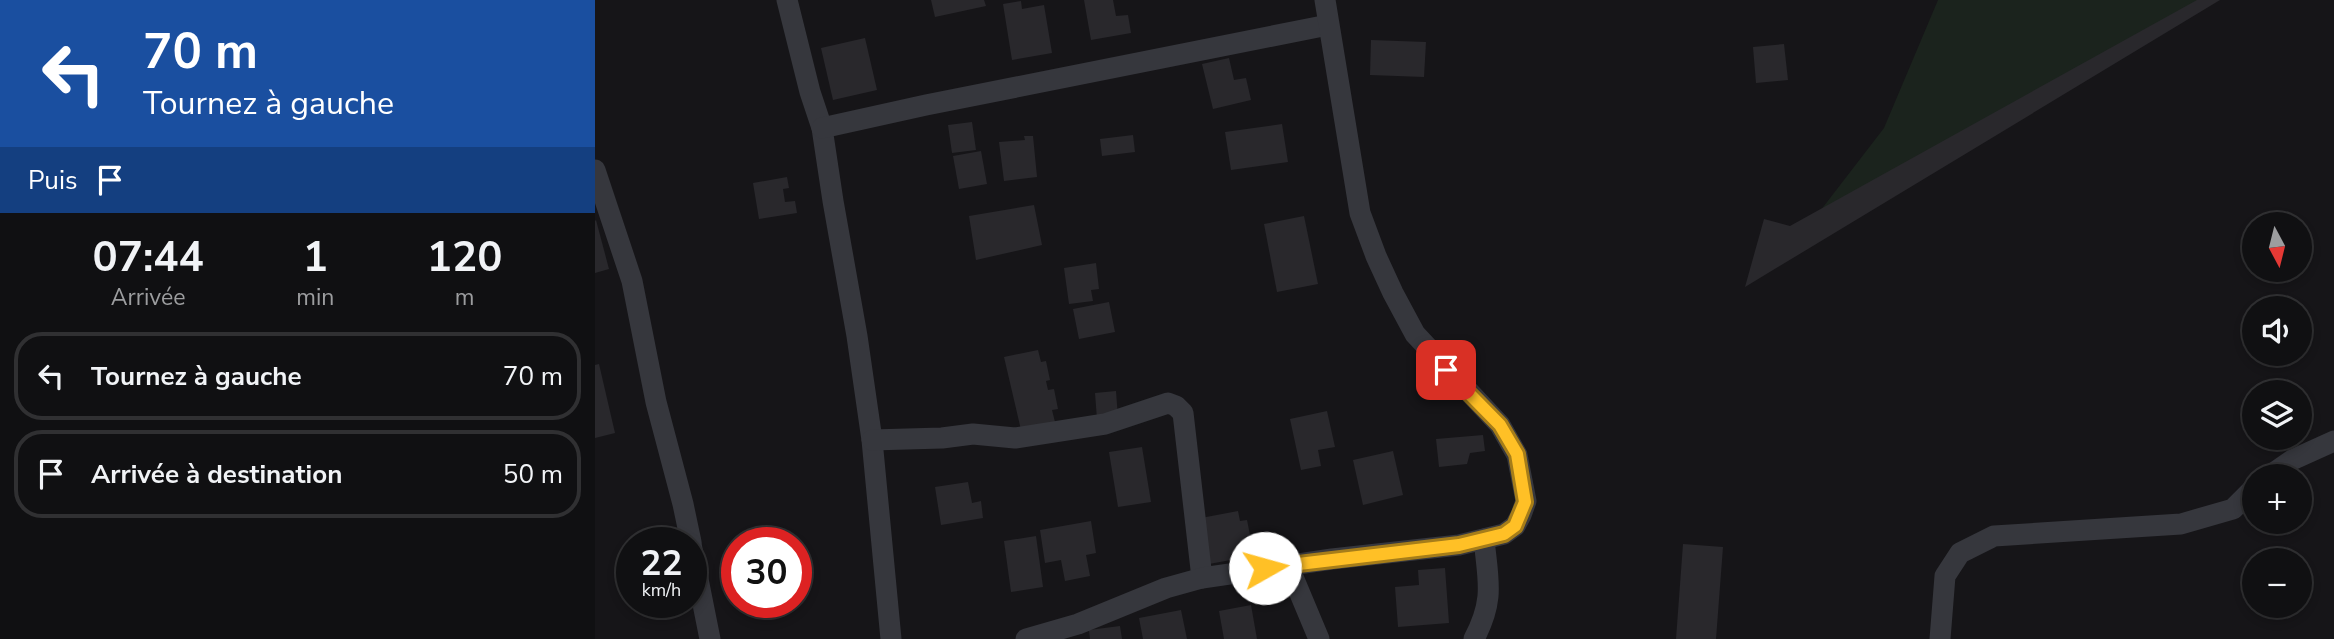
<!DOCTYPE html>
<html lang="fr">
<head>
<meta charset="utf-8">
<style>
  body { margin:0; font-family:"Nunito Sans",sans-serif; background:#19191b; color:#f1f3f6; height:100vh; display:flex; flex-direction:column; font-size:26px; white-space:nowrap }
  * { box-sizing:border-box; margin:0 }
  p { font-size:23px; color:#9c9d9f }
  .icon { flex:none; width:38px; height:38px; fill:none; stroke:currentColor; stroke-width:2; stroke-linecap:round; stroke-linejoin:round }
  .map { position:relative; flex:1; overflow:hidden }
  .details { display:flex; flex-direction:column; background:#101012; width:595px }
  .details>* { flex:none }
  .guide { background:#1a4fa0; color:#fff; overflow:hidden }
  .needle { width:46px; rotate:173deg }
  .buttons { position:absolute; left:1647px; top:212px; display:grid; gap:14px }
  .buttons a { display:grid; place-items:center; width:70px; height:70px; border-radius:50%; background:#101012; box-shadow:0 4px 10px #0003,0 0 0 2px #303032; font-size:35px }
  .speed { position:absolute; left:21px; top:527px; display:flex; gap:14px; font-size:35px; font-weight:700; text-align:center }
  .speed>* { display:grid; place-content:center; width:91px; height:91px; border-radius:50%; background:#101012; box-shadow:0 4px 10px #0003,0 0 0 2px #303032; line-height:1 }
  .speed small { font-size:18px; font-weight:400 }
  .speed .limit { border:10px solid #d22; background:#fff; color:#111 }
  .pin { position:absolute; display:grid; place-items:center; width:60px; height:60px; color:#fff; margin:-30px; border-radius:14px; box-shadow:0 4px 10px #0006 }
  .me { position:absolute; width:77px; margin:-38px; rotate:83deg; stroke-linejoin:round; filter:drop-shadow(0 0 5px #0008) }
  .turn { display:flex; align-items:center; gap:24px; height:147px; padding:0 28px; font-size:32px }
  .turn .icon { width:91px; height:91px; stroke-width:2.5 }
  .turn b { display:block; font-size:49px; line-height:60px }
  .then { display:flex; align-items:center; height:66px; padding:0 28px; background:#0003; gap:14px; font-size:26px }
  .eta { display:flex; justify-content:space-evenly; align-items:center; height:119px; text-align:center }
  .eta b { font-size:42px; font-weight:700; line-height:49px }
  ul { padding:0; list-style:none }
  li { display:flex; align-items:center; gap:21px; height:88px; margin:0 14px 10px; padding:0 14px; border:4px solid #303032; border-radius:28px }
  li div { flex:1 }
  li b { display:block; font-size:26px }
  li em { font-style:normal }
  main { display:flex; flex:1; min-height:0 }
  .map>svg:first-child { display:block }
  .green { fill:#1b231d }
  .building { fill:#29282c }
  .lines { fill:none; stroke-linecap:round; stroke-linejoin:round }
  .minor { stroke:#36373d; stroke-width:21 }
  .route-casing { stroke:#a67d19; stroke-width:18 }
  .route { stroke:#ffc026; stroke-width:12 }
</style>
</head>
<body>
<main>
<section class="details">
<div class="guide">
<div class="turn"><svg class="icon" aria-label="left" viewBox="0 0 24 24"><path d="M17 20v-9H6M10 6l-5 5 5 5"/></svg><div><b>70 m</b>Tournez à gauche</div></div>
<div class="then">Puis<svg class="icon" aria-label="arrive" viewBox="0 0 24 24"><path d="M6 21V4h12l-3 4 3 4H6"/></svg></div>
</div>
<div class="eta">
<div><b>07:44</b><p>Arrivée</p></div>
<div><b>1</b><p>min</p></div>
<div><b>120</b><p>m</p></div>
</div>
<ul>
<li><svg class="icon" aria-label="left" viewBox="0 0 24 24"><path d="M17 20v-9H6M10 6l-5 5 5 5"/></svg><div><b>Tournez à gauche</b></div><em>70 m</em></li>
<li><svg class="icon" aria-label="arrive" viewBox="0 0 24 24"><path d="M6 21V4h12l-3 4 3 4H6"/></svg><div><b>Arrivée à destination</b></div><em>50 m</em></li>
</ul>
</section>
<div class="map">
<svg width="1739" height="639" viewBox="0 0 1739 639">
  <rect width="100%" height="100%" fill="#161518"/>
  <!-- green -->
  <path class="green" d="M1343 0H1615L1202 241 1289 128Z"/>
  <!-- building -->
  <g class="building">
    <path d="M336 0H389L391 6 340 17Z"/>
    <path d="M489 0H518L521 16 533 15 536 33 496 40Z"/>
    <path d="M1602 0H1625L1150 287 1169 219 1195 226Z"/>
    <path d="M426 1 427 9 449 5 457 53 417 60 408 4Z"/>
    <path d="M270 38 282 90 238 100 226 48Z"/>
    <path d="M776 40 831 42 829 77 775 75Z"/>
    <path d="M1189 44 1193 80 1161 83 1158 47Z"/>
    <path d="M634 58 639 80 651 78 656 100 618 109 607 64Z"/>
    <path d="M377 122 381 150 357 153 353 125Z"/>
    <path d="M687 124 693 162 636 170 630 132Z"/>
    <path d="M538 135 540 152 507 156 505 139Z"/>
    <path d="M429 136H438L442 177 409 181 404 142 430 140Z"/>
    <path d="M386 151 392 184 364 189 358 156Z"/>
    <path d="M192 177 194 188 188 189 190 202 200 201 202 213 164 219 158 183Z"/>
    <path d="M439 205 447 245 381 260 374 216Z"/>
    <path d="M709 216 723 284 682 292 669 224Z"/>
    <path d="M1 220 14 269 0 273V221Z"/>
    <path d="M501 263 504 289 496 290 498 301 474 304 469 268Z"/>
    <path d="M514 302 520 332 484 339 478 309Z"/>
    <path d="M443 350 446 362 451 361 455 380 451 381 453 390 459 389 463 409 457 410 460 422 426 430 409 357Z"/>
    <path d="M4 364 20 433 0 438V365Z"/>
    <path d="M521 391 523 418 502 419 500 393Z"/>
    <path d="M732 411 740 447 723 450 726 466 706 470 695 419Z"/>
    <path d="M888 435 890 451 875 453 872 464 844 467 841 439Z"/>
    <path d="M547 447 556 502 523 507 514 452Z"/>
    <path d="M798 451 808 495 768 505 758 460Z"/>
    <path d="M373 482 377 503 386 501 388 518 346 525 340 487Z"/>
    <path d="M643 511 645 521 652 520 657 545 650 546 652 557 614 564 606 518Z"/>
    <path d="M496 521 501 553 491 555 495 576 470 581 466 560 450 563 445 530Z"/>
    <path d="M441 536 448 587 416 592 409 541Z"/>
    <path d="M1088 544 1128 547 1121 639H1081Z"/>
    <path d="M850 568 854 623 803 627 800 587 824 585 823 570Z"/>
    <path d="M656 605 662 639H629L624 611Z"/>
    <path d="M586 610 592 639H548L544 618Z"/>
    <path d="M525 626 527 639H495L494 630Z"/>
  </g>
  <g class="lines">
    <!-- minor -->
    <g class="minor">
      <path d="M192 0 215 92 227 128 238 201 262 336 277 440 296 639"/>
      <path d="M227 128 331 105 733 25"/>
      <path d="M0 170 37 281 61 402 88 504 96 542"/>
      <path d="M277 440 347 438 378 434 420 438 510 424 573 403 581 406 588 413 607 578"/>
      <path d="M1674 476 1697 460 1739 441"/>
      <path d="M96 544 115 639"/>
      <path d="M693 565 724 639"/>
      <path d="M431 639 483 624 571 588 607 578 737 559 864 545 909 534 920 526 926 515 931 501 922 455 905 425 820 334 798 293 781 256 765 213 730 0"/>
      <path d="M879 639C900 599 893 581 889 539"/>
      <path d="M1345 639 1350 576 1365 553 1399 536 1586 524 1638 509 1659 488"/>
    </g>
  </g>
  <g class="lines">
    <!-- route casing -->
    <g class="route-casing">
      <path id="route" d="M670 568 864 545 909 534 920 526 930 502 922 454 905 425 851 370"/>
    </g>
    <!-- route -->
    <use href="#route" class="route"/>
  </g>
</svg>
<div class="buttons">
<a><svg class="needle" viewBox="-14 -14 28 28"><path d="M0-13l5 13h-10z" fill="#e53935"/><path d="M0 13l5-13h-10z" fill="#9c9d9f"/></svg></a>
<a><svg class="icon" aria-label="sound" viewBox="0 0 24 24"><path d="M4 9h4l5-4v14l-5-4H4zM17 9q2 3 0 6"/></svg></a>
<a><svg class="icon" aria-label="layers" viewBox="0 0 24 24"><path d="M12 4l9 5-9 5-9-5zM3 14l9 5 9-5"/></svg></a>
<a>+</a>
<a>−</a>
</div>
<div class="speed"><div>22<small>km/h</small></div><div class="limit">30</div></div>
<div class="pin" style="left:851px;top:370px;background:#d93025"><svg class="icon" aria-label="arrive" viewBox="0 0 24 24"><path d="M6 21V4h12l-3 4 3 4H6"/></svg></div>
<svg class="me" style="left:670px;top:568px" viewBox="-20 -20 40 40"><circle r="19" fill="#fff"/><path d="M0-13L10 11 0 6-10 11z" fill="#ffc026"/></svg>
</div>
</main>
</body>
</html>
